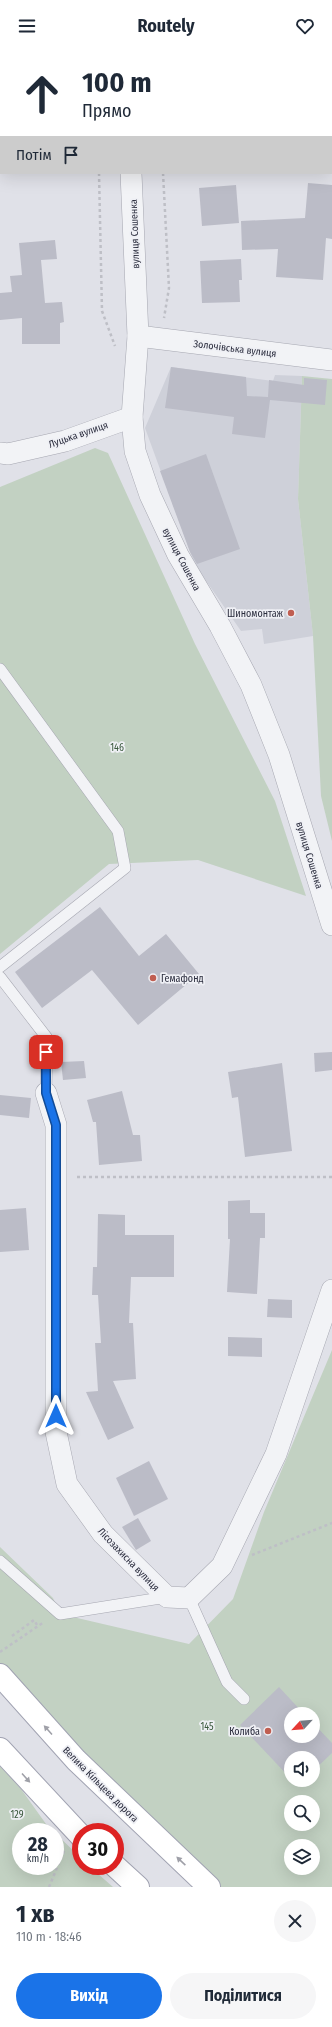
<!DOCTYPE html>
<html lang="uk">
<head>
<meta charset="utf-8">
<style>
  body { margin:0; font-family:"Fira Sans Condensed",sans-serif; background:#f6f6f7; color:#1f2937; height:100vh; display:flex; flex-direction:column; font-size:15px; white-space:nowrap }
  * { box-sizing:border-box; margin:0 }
  p { font-size:13px; color:#747a83 }
  .icon { flex:none; width:22px; height:22px; fill:none; stroke:currentColor; stroke-width:2; stroke-linecap:round; stroke-linejoin:round }
  .map { position:relative; height:1835px; overflow:hidden }
  .side { display:flex; flex-direction:column; background:#fff; flex:1 }
  .side>* { flex:none }
  .banner { position:absolute; left:0px; top:0px; width:332px; height:122px; box-shadow:0 4px 16px #0002; background:#fff; color:#1f2937; overflow:hidden }
  .needle { width:26px; rotate:244deg }
  .tools { position:absolute; left:284px; top:1655px; display:grid; gap:8px }
  .tools a { display:grid; place-items:center; width:36px; height:36px; border-radius:50%; background:#fff; box-shadow:0 4px 16px #0002; font-size:20px }
  .speed { position:absolute; left:12px; top:1771px; display:flex; gap:8px; font-size:20px; font-weight:700; text-align:center }
  .speed>* { display:grid; place-content:center; width:52px; height:52px; border-radius:50%; background:#fff; box-shadow:0 4px 16px #0002; line-height:1 }
  .speed small { font-size:10px; font-weight:400 }
  .speed .limit { border:6px solid #d22; background:#fff; color:#111 }
  .pin { position:absolute; display:grid; place-items:center; width:34px; height:34px; color:#fff; margin:-17px; border-radius:8px; box-shadow:0 2px 6px #0006 }
  .me { position:absolute; width:44px; margin:-22px; rotate:0deg; stroke-linejoin:round; filter:drop-shadow(0 0 3px #0008) }
  .turn { display:flex; align-items:center; gap:14px; height:84px; padding:0 16px; font-size:18px }
  .turn .icon { width:52px; height:52px; stroke-width:2.5 }
  .turn b { display:block; font-size:28px; line-height:34px }
  .then { display:flex; align-items:center; height:38px; padding:0 16px; background:#0003; gap:8px; font-size:15px }
  .round { display:grid; place-items:center; flex:none; width:42px; height:42px; border-radius:21px; background:#f6f6f7 }
  .head { display:flex; align-items:center; justify-content:space-between; height:68px; padding:0 16px }
  h1 { font-size:24px; font-weight:700; line-height:30px }
  .action { display:flex; gap:8px; margin-top:auto; padding:8px 16px }
  .action a { flex:1; height:46px; border-radius:24px; background:#1a73e8; color:#fff; font-size:16px; font-weight:700; line-height:46px; text-align:center }
  .action a+a { background:#f6f6f7; color:#1f2937 }
  header { display:flex; justify-content:space-between; align-items:center; height:52px; padding:0 16px; background:#fff; font-size:18px; font-weight:700 }
  .map>svg:first-child { display:block }
  .built { fill:#ced0d9 }
  .green { fill:#c2d1c2; fill-rule:evenodd }
  .building { fill:#bbbcc7 }
  .lines { fill:none; stroke-linecap:round; stroke-linejoin:round }
  .lane-casing { stroke:#a6a7b1; stroke-width:12 }
  .street-casing { stroke:#a6a7b1; stroke-width:22 }
  .primary-casing { stroke:#a1a3b2; stroke-width:24 }
  .path { stroke:#bebfc6; stroke-width:2.5; stroke-dasharray:3 3; stroke-linecap:butt }
  .lane { stroke:#f2f3f6; stroke-width:11 }
  .street { stroke:#f2f3f6; stroke-width:21 }
  .primary { stroke:#fff; stroke-width:22 }
  .oneway { fill:#9fa0a8 }
  .route-casing { stroke:#114b97; stroke-width:10 }
  .route { stroke:#1a73e8; stroke-width:7 }
  .poi-dot { fill:#c05e51; stroke:#eff0f5; stroke-width:1.5 }
  .labels { text-anchor:middle; stroke-width:3.5; stroke-linejoin:round; paint-order:stroke }
  .street-label { font-size:10px; fill:#2a2c3d; stroke:#eff0f5 }
  .poi-label { font-size:10px; fill:#2a2c3d; stroke:#eff0f5; text-anchor:end }
  .park-label { font-size:10px; fill:#39583c; stroke:#eff0f5 }
</style>
</head>
<body>
<header><svg class="icon" aria-label="menu" viewBox="0 0 24 24"><path d="M4 6h16M4 12h16M4 18h16"/></svg>Routely<svg class="icon" aria-label="heart" viewBox="0 0 24 24"><path d="M12 20l-8-8c-3-5 5-10 8-4 3-6 11-1 8 4z"/></svg></header>
<div class="map">
<svg width="332" height="1835" viewBox="0 0 332 1835">
  <rect width="100%" height="100%" fill="#e0e1e8"/>
  <!-- built -->
  <path class="built" d="M171 315 273 329 275 323 302 324 298 447 313 584 264 592 262 577 241 579 195 513 145 376Z"/>
  <!-- green -->
  <g class="green">
    <path d="M302 324 332 327V789L321 744 313 584 298 447Z"/>
    <path d="M95 396 108 401 195 592 275 749 306 844 198 808 109 812 0 902V435Z"/>
    <path d="M332 1298V1835H209L0 1623V1495L53 1546 60 1562 189 1592 233 1547 264 1460ZM291 1662H313V1684H291ZM291 1706H313V1728H291ZM291 1750H313V1772H291ZM291 1794H313V1816H291Z"/>
    <path d="M0 1714 21 1737 46 1772 54 1780H21V1814H55V1781L81 1806V1814H89L113 1835H0Z"/>
  </g>
  <!-- building -->
  <g class="building">
    <path d="M308 131 332 133V187L326 186 323 228 276 225 278 197 242 198 241 169 305 166Z"/>
    <path d="M236 133 239 171 202 174 199 136Z"/>
    <path d="M55 188 57 207 41 208 45 251 62 250 64 270 60 271V292H22V266L0 268V241L12 240 10 224 22 223 19 191Z"/>
    <path d="M241 207 242 228H239L240 250 202 251 200 209Z"/>
    <path d="M171 315 246 325 247 344 268 345 269 328 304 333V326L327 328 325 353 270 348 265 386 232 382 234 365 165 356Z"/>
    <path d="M206 402 240 497 197 512 190 500 160 419Z"/>
    <path d="M100 855 139 904 166 882 199 922 138 973 92 918 42 956 15 920Z"/>
    <path d="M332 1000V1018L315 1020 314 1001Z"/>
    <path d="M84 1009 86 1026 63 1028 61 1010Z"/>
    <path d="M282 1011 292 1099 245 1105 238 1045 232 1046 228 1020Z"/>
    <path d="M122 1039 133 1083H140L142 1109 99 1113 96 1070H93L87 1048Z"/>
    <path d="M0 1043 31 1046 29 1066 0 1063Z"/>
    <path d="M250 1148V1161H265V1186H260L257 1242 227 1240 230 1187H228V1149Z"/>
    <path d="M26 1156 29 1198 0 1200V1158Z"/>
    <path d="M98 1162 125 1163V1183H174V1225H131L129 1271H133L136 1327 113 1329 134 1376 108 1388 86 1340 98 1339 95 1291H101L98 1243H92L93 1215H97Z"/>
    <path d="M268 1247 292 1248V1266L267 1265Z"/>
    <path d="M228 1285 262 1286V1305L228 1304Z"/>
    <path d="M149 1409 168 1447 134 1464 116 1426Z"/>
    <path d="M138 1466 151 1489 136 1498 122 1475Z"/>
    <path d="M279 1635 304 1662H291V1684H313V1671L332 1691V1701L313 1719V1706H291V1727L240 1673Z"/>
  </g>
  <g class="lines">
    <!-- lane casing -->
    <g class="lane-casing">
      <g id="lane">
        <path d="M0 617 118 779 125 816 0 915"/>
        <path d="M0 925 47 986 46 1041"/>
        <path d="M0 1509 60 1562 167 1545"/>
        <path d="M189 1546 227 1630 244 1647"/>
      </g>
    </g>
    <!-- street casing -->
    <g class="street-casing">
      <g id="street">
        <path d="M126 0V1"/>
        <path d="M131 121 138 284 132 365 135 399 150 443 178 503 220 574 251 633 279 703 332 873"/>
        <path d="M138 284 332 308"/>
        <path d="M0 401 8 402 65 389 132 365"/>
        <path d="M46 1041 56 1073V1380L67 1432 103 1482 167 1545 189 1546 222 1514 276 1402 332 1238"/>
      </g>
    </g>
    <!-- primary casing -->
    <g class="primary-casing">
      <g id="primary">
        <path d="M0 1623 76 1708 209 1835"/>
        <path d="M0 1697 81 1784"/>
        <path d="M115 1814 138 1835"/>
      </g>
    </g>
    <!-- path -->
    <g class="path">
      <path d="M96 0V1"/>
      <path d="M157 0V1"/>
      <path d="M99 121 102 259 115 294"/>
      <path d="M163 121 169 236 164 266"/>
      <path d="M77 1125H332"/>
      <path d="M252 1503 332 1471"/>
      <path d="M12 1584 34 1568 37 1573"/>
      <path d="M0 1600 44 1570"/>
      <path d="M49 1835 64 1799"/>
    </g>
    <!-- lane -->
    <use href="#lane" class="lane"/>
    <!-- street -->
    <use href="#street" class="street"/>
    <!-- primary -->
    <use href="#primary" class="primary"/>
  </g>
  <!-- one-way arrows -->
  <defs><path id="oneway-solid" d="M-6-.8H1V-3.2L6.5 0L1 3.2V.8H-6Z"/></defs>
  <g class="oneway">
    <use href="#oneway-solid" transform="translate(48 1678) rotate(-132)"/>
    <use href="#oneway-solid" transform="translate(26 1726) rotate(48)"/>
    <use href="#oneway-solid" transform="translate(181 1809) rotate(-137)"/>
  </g>
  <g class="lines">
    <!-- route casing -->
    <g class="route-casing">
      <path id="route" d="M46 1000V1041L56 1073V1364"/>
    </g>
    <!-- route -->
    <use href="#route" class="route"/>
  </g>
  <!-- markers -->
  <g class="poi-dot">
    <circle cx="291" cy="561" r="4"/>
    <circle cx="153" cy="926" r="4"/>
    <circle cx="268" cy="1679" r="4"/>
  </g>
  <g class="labels">
    <!-- street labels -->
    <g class="street-label">
      <text transform="translate(134 182) rotate(-92)" y="4">вулиця Сошенка</text>
      <text transform="translate(235 296) rotate(7)" y="4">Золочівська вулиця</text>
      <text transform="translate(78 382) rotate(-19)" y="4">Луцька вулиця</text>
      <text transform="translate(182 507) rotate(62)" y="4">вулиця Сошенка</text>
      <text transform="translate(310 803) rotate(73)" y="4">вулиця Сошенка</text>
      <text transform="translate(129 1507) rotate(46)" y="4">Лісозахисна вулиця</text>
      <text transform="translate(101 1732) rotate(45)" y="4">Велика Кільцева дорога</text>
    </g>
    <!-- poi labels -->
    <g class="poi-label">
      <text x="283" y="565">Шиномонтаж</text>
      <text x="161" y="930" text-anchor="start">Гемафонд</text>
      <text x="260" y="1683">Колиба</text>
    </g>
    <!-- park labels -->
    <g class="park-label">
      <text x="117" y="699">146</text>
      <text x="207" y="1678">145</text>
      <text x="17" y="1766">129</text>
    </g>
  </g>
</svg>
<div class="tools">
<a><svg class="needle" viewBox="-14 -14 28 28"><path d="M0-13l5 13h-10z" fill="#e53935"/><path d="M0 13l5-13h-10z" fill="#747a83"/></svg></a>
<a><svg class="icon" aria-label="sound" viewBox="0 0 24 24"><path d="M4 9h4l5-4v14l-5-4H4zM17 9q2 3 0 6"/></svg></a>
<a><svg class="icon" aria-label="search" viewBox="0 0 24 24"><circle cx="10" cy="10" r="6"/><path d="M15 15l6 6"/></svg></a>
<a><svg class="icon" aria-label="layers" viewBox="0 0 24 24"><path d="M12 4l9 5-9 5-9-5zM3 14l9 5 9-5"/></svg></a>
</div>
<div class="speed"><div>28<small>km/h</small></div><div class="limit">30</div></div>
<div class="pin" style="left:46px;top:1000px;background:#d93025"><svg class="icon" aria-label="arrive" viewBox="0 0 24 24"><path d="M6 21V4h12l-3 4 3 4H6"/></svg></div>
<svg class="me" style="left:56px;top:1364px" viewBox="-20 -20 40 40"><path d="M0-17L14 15 0 8-14 15z" fill="#1a73e8" stroke="#fff" stroke-width="4"/></svg>
<div class="banner">
<div class="turn"><svg class="icon" aria-label="ahead" viewBox="0 0 24 24"><path d="M12 20V5M6 11l6-6 6 6"/></svg><div><b>100 m</b>Прямо</div></div>
<div class="then">Потім<svg class="icon" aria-label="arrive" viewBox="0 0 24 24"><path d="M6 21V4h12l-3 4 3 4H6"/></svg></div>
</div>
</div>
<section class="side">
<div class="head"><div><h1>1 хв</h1><p>110 m · 18:46</p></div><a class="round"><svg class="icon" aria-label="close" viewBox="0 0 24 24"><path d="M6 6l12 12M18 6L6 18"/></svg></a></div>
<div class="action"><a>Вихід</a><a>Поділитися</a></div>
</section>
</body>
</html>
